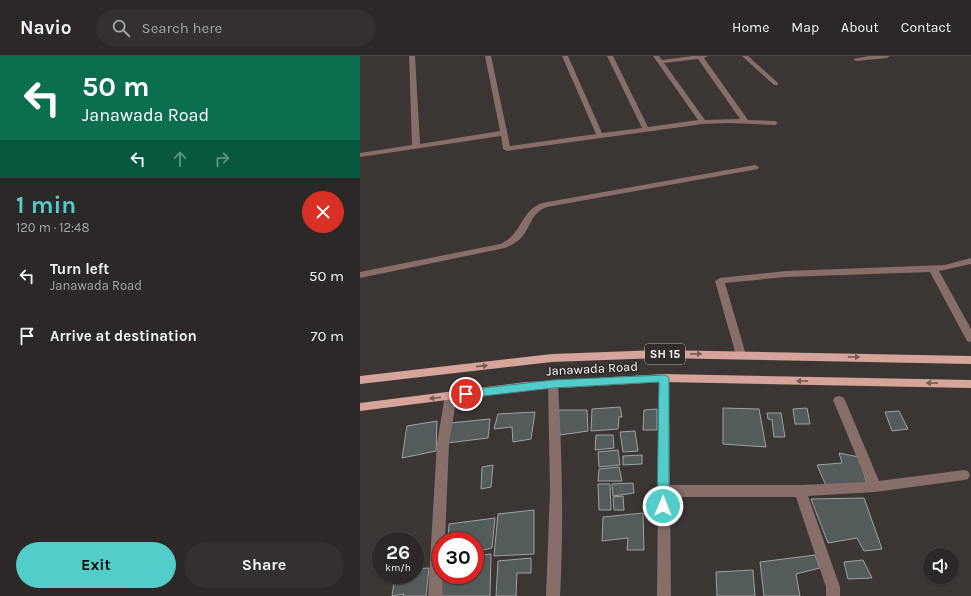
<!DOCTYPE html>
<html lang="en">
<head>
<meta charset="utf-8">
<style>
  body { margin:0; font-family:Karla,sans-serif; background:#34302f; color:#f1f3f6; height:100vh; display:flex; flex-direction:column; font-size:15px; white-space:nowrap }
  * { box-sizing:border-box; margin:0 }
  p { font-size:13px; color:#a6a6a7 }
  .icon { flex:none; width:22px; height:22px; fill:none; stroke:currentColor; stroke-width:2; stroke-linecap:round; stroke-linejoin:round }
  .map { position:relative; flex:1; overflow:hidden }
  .side { display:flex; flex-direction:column; background:#2c2827; width:360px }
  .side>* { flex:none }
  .banner { background:#0b6e4f; color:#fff; overflow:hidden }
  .controls { position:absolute; left:563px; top:492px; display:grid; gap:8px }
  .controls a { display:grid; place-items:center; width:36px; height:36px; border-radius:50%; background:#2c2827; box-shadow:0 1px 3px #0004,0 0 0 1px #484444; font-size:20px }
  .speed { position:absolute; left:12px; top:476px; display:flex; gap:8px; font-size:20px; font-weight:700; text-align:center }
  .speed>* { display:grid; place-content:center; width:52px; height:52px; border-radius:50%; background:#2c2827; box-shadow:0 1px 3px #0004,0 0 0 1px #484444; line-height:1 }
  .speed small { font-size:10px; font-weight:400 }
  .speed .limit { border:6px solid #d22; background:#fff; color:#111 }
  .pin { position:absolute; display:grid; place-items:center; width:34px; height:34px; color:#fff; margin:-17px; border:2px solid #fff; border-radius:50%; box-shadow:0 1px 4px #0007 }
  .me { position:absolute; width:44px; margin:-22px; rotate:1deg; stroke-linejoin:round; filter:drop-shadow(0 0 3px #0008) }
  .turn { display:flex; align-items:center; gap:14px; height:84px; padding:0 16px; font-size:18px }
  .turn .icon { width:52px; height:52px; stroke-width:2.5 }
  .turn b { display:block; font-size:28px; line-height:34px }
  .lanes { display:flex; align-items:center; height:38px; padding:0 16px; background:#0003; justify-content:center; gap:20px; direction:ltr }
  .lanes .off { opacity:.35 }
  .round { display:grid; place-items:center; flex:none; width:42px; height:42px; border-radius:21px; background:#34302f }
  .head { display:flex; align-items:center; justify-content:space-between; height:68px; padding:0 16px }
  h1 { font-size:24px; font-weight:700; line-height:30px; color:#53cdca }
  .cta { display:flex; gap:8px; margin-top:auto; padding:8px 16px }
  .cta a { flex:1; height:46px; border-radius:24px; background:#53cdca; color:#111; font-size:16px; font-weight:700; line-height:46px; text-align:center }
  .cta a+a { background:#34302f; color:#f1f3f6 }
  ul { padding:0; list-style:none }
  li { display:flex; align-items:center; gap:12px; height:60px; padding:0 16px }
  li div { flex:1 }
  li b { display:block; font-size:15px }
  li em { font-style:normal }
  header { display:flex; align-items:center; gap:24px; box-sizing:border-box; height:56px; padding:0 20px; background:#2c2827; border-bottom:1px solid #484444 }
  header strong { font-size:19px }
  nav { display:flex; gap:22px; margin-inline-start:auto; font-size:14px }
  .search { width:280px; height:36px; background:#34302f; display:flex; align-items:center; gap:10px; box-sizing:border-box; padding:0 14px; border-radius:22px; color:#a6a6a7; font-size:15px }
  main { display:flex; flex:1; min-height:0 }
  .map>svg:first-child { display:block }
  .building { fill:#545b5b; stroke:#9ca4a3 }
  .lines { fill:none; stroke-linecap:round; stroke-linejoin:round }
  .minor { fill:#876e69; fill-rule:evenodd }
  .major { fill:#d5a49a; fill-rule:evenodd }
  .oneway { fill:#735b57 }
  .route { fill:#53cdca; stroke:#368583 }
  .labels { text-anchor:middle; stroke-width:3.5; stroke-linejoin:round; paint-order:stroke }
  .shield { fill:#312b2a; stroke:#bcb8b7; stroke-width:1 }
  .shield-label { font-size:12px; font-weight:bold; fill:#f8f4f3 }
  .street-label { font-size:13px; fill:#f8f4f3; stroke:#312b2a }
</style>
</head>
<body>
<header>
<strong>Navio</strong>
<div class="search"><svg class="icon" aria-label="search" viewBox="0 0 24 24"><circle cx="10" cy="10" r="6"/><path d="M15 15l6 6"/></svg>Search here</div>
<nav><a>Home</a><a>Map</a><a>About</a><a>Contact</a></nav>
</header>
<main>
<section class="side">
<div class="banner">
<div class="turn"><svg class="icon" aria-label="left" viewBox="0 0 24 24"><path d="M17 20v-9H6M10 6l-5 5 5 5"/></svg><div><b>50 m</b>Janawada Road</div></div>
<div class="lanes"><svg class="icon" aria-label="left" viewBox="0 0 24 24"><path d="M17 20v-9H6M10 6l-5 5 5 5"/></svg><svg class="icon off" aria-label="ahead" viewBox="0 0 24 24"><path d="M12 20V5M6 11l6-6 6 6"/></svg><svg class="icon off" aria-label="right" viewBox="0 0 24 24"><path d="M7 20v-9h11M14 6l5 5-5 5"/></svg></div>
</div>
<div class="head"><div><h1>1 min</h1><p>120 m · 12:48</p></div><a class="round" style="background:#d93025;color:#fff"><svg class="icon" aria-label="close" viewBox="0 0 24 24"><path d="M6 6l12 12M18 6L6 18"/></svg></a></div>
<ul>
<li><svg class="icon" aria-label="left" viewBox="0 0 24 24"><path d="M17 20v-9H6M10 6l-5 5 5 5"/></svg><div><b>Turn left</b><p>Janawada Road</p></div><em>50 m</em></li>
<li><svg class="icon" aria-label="arrive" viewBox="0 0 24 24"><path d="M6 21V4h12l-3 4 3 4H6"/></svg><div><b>Arrive at destination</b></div><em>70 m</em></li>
</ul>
<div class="cta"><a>Exit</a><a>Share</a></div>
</section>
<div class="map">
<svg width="611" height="540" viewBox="0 0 611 540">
  <rect width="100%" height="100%" fill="#3b3534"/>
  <!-- building -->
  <g class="building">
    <path d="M260 351 262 361H259L258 373 231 375 232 353Z"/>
    <path d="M363 352 399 353 406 391 363 388Z"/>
    <path d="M447 352 450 368H435L433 353Z"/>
    <path d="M297 353V374H283L284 354Z"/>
    <path d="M198 354H227L228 375 200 379Z"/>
    <path d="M539 355 548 373 532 375 525 356Z"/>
    <path d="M175 356 171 383 153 386 152 371 134 373 138 358Z"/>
    <path d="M407 357H421L425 381H414L412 364 408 363Z"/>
    <path d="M130 363 128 382 87 387 90 367Z"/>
    <path d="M77 365 76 395 42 402 47 370Z"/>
    <path d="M275 375 278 395 263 396 260 376Z"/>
    <path d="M236 379H253L254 392 235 394Z"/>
    <path d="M258 394 260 409 239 411 238 396Z"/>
    <path d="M479 397 499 401 507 428 467 432 457 409 482 407Z"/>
    <path d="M282 399V408L263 409V400Z"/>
    <path d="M133 409 131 431 121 433 122 411Z"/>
    <path d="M259 411 262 425H238L239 413Z"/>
    <path d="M273 427 274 437 253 440 252 428Z"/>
    <path d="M238 428H250L251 454H239Z"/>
    <path d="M263 440 264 454H254L253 441Z"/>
    <path d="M504 442 522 493 504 495 497 482 468 487 451 443Z"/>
    <path d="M174 454V498L134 500 138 458Z"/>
    <path d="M283 457 284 494H267L268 482 242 485 243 461Z"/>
    <path d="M135 462 132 492 115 496V485H88L89 468Z"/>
    <path d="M131 498 130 540H80L82 519H115V500Z"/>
    <path d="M455 499 460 512 436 518 440 540H404L400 506Z"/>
    <path d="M171 502V517H157L156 540H136L138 505Z"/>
    <path d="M503 504 512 522 488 523 484 506Z"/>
    <path d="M69 512 66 540H43L44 538 32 540 35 519H55V513Z"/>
    <path d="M393 514 395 540H357L356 516Z"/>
  </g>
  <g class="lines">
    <!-- minor -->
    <g class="minor">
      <path d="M49 0H55L60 88 140 75 125 0H131L150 90 236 78 202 0H208L242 77 282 72 247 0H253L288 71 338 64 293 0H299L302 4 332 0H348L344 2 388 64 415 65 418 67 415 69 369 67 343 68 147 95 143 93 141 80 0 101V97L52 89ZM338 3 380 63 345 64 304 7Z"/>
      <path d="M382 0H388L418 27V29H414Z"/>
      <path d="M509 0H530L527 2 496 5 493 3Z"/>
      <path d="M395 109 399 111 398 113 187 151C170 157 171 173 159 184 155 187 150 190 145 192L0 222V216L140 188C164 177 159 156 182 147Z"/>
      <path d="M611 202V208L579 215 611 273V286L607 285 570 216 426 221 365 227 386 299 385 302H377L376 299 355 225 360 222 426 215 585 209Z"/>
      <path d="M304 318 308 319 309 322 310 429H440L507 426 473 344 475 341 479 340 483 341 485 344 519 425 604 414 608 415 610 419 608 423 604 424 515 436 448 440 480 531V540H466V531L436 441H310L311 540H297L299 322 300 319Z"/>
      <path d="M193 324 197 325 198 328C202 399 204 469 200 540H186L190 434 188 328 189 325Z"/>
      <path d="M91 336 95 337 97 340 89 387 85 485H81V519H83L82 540H68L77 387 85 340 87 337Z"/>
    </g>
    <!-- major -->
    <g class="major">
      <path d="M299 294 611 300V308L299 302 192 306 0 328V320L192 298Z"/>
      <path d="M304 318 611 324V332L304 326 166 334 0 355V347L166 326Z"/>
    </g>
  </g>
  <!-- one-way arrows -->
  <defs><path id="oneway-solid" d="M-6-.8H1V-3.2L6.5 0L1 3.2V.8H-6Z"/></defs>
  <g class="oneway">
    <use href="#oneway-solid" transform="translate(336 298) rotate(1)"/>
    <use href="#oneway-solid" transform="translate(494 301) rotate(1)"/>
    <use href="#oneway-solid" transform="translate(122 310) rotate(-6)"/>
    <use href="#oneway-solid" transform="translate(442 325) rotate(-179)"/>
    <use href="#oneway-solid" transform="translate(572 327) rotate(-179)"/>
    <use href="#oneway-solid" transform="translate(75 342) rotate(173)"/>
  </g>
  <!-- route -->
  <path class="route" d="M304 319 307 320 309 322V450L307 454 303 456 299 454 297 450 299 326 193 332 106 342 103 341 101 338 103 335 106 334 193 324Z"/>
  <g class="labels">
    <!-- shield labels -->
    <rect class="shield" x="285" y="288" width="40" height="20" rx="3"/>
    <g class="shield-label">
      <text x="305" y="302">SH 15</text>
    </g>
    <!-- street labels -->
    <g class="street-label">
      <text transform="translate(232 312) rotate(-3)" y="5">Janawada Road</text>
    </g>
  </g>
</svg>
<div class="controls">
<a><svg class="icon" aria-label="sound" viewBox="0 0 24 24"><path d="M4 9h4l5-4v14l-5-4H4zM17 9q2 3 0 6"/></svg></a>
</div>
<div class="speed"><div>26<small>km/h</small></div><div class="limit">30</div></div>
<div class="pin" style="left:106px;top:338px;background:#d93025"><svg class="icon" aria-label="arrive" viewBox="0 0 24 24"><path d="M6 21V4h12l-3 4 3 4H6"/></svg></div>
<svg class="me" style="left:303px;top:450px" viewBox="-20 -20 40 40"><circle r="17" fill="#53cdca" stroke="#fff" stroke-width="3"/><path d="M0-11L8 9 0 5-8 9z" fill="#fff"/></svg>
</div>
</main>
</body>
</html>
